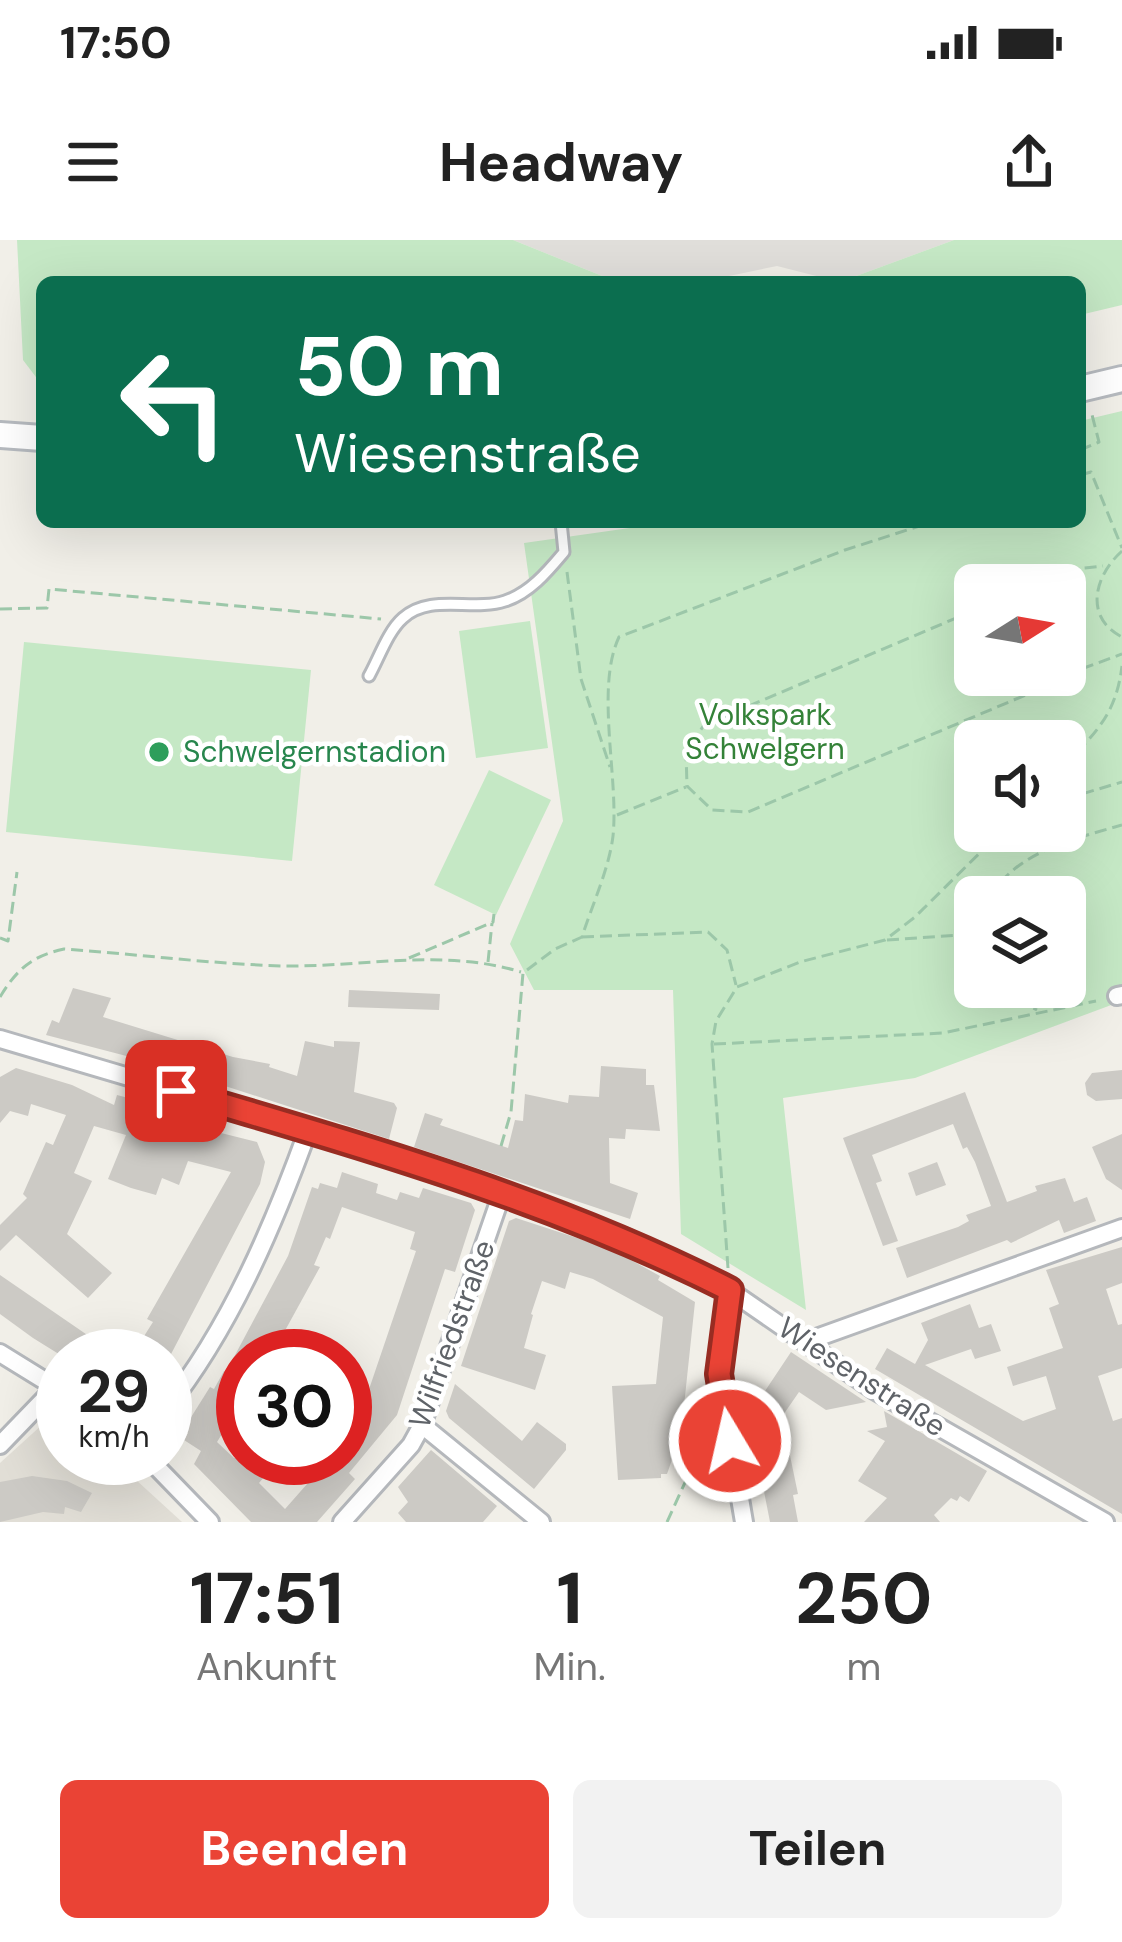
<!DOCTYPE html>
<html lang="de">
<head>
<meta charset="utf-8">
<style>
  body { margin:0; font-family:"DM Sans",sans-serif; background:#f2f2f2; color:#222; height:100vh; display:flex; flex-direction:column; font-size:45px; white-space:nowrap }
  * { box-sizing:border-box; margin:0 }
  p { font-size:39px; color:#767676 }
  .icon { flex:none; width:66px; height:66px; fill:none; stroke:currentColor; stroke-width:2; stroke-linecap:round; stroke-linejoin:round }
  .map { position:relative; height:1282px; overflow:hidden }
  .details { display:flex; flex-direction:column; background:#fff; flex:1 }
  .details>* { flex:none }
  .top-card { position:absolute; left:36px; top:36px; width:1050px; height:252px; border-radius:18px; box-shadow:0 12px 48px #0002; background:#0b6e4f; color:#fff; overflow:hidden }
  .needle { width:78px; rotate:79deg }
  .buttons { position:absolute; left:954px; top:324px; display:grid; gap:24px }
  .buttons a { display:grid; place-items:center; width:132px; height:132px; border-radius:18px; background:#fff; box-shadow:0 12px 48px #0002; font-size:60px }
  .speed { position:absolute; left:36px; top:1089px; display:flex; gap:24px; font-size:60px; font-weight:700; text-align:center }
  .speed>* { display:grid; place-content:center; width:156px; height:156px; border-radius:50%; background:#fff; box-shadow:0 12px 48px #0002; line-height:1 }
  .speed small { font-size:30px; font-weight:400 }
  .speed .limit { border:18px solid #d22; background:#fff; color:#111 }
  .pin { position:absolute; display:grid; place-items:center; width:102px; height:102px; color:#fff; margin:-51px; border-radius:24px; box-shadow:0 6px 18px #0006 }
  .me { position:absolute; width:132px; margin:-66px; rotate:351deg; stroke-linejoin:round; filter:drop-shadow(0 0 9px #0008) }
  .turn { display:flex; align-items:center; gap:42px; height:252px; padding:0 60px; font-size:54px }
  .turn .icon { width:156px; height:156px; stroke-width:2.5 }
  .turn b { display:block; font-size:84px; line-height:102px }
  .eta { display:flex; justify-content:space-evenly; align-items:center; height:204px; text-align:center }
  .eta b { font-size:72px; font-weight:700; line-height:84px }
  .action { display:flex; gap:24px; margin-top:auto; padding:24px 60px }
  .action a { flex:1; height:138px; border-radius:18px; background:#ea4335; color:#fff; font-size:48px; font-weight:700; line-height:138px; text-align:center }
  .action a+a { background:#f2f2f2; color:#222 }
  .status { display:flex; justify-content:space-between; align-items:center; height:84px; padding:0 60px; background:#fff; direction:ltr }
  .status svg { height:33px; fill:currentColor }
  header { display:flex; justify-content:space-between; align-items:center; height:156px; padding:0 60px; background:#fff; font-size:54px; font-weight:700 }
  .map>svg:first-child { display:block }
  .industrial { fill:#e0deda }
  .education { fill:#e1ded6 }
  .green { fill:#c5e8c5; fill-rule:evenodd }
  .building { fill:#cccac5; fill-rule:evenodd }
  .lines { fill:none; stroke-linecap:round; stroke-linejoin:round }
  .service-casing { stroke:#b5b8bc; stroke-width:15 }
  .minor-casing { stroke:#b5b8bc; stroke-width:22 }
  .secondary-casing { stroke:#b6babf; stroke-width:30 }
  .path { stroke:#9cc7a9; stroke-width:3; stroke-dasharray:12 6; stroke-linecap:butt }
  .service { stroke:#fff; stroke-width:9 }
  .minor { stroke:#fff; stroke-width:16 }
  .secondary { stroke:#fff; stroke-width:24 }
  .route-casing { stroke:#982c22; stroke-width:30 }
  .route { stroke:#ea4335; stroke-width:21 }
  .leisure-dot { fill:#2e9e5b; stroke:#fff; stroke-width:4.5 }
  .labels { text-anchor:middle; stroke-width:9; stroke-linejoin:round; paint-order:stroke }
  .park-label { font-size:30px; fill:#348238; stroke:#fff }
  .leisure-label { font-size:30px; fill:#27864d; stroke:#fff; text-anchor:start }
  .street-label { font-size:30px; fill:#5f6368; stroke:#fff }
</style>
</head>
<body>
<div class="status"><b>17:50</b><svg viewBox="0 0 49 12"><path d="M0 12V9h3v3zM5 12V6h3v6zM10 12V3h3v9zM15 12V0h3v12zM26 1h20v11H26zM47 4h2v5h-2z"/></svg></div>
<header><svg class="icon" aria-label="menu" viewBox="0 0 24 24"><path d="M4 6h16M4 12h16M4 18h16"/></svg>Headway<svg class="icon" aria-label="share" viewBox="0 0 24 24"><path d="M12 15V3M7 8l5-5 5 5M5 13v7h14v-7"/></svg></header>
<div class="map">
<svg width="1122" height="1282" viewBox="0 0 1122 1282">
  <rect width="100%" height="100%" fill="#f1efe8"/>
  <!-- industrial -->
  <path class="industrial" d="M513 0H954L840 42 777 26 700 42H617Z"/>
  <!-- education -->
  <path class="education" d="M55 1173 63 1179V1218H112L182 1282H0V1223Z"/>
  <!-- green -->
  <g class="green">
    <path d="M17 0H513L617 42H42V145L23 120Z"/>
    <path d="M954 0H1122V65L1080 75V42H840Z"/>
    <path d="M1122 171V761L915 838 783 858 806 1070 681 994 673 750H534L510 704 563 581 524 303 672 282H1080V181ZM975 345H1065V435H975ZM975 501H1065V591H975ZM975 657H1065V747H975Z"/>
    <path d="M530 381 548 508 476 518 459 391Z"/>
    <path d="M24 402 311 430 292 621 6 592Z"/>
    <path d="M489 530 551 560 496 675 434 645Z"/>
  </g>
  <!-- building -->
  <g class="building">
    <path d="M73 748 111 758 103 777 233 817 270 824 269 827 297 836 305 801 334 807V801L360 802 354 852 394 863 397 868 389 899 225 846 226 842 46 795 52 780 59 783Z"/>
    <path d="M349 750 440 754 439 770 348 767Z"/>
    <path d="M601 826 646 829V845H654L660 891 626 889 625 899 609 898 610 943 638 953 630 979 414 907 425 873 443 879 440 885 508 908 515 880 523 881 525 854 568 863 569 855 599 857Z"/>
    <path d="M16 828 72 845 114 865 117 855 192 875 189 885 257 902 265 922 260 944 170 1116H153L139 1104 153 1082 147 1079 231 932 188 921 179 945 162 938 156 955 131 948 108 939 126 895 94 886 74 933 92 941 67 994 112 1033 88 1058 16 995 0 1011V985L27 958 23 954 46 902 53 905 66 875 31 864 28 876 10 871 0 883V837Z"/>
    <path d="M1122 830V859L1096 861 1087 855 1085 843 1092 833Z"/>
    <path d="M965 852 1007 962 1037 951 1035 946 1065 938 1074 962 1087 957 1096 981 1064 993 1059 980 1011 1003 1007 1000 907 1038 896 1008 958 987 969 981 966 975 991 966 975 922 967 907 963 909 953 884 872 915 882 941 876 943 898 1001 883 1006 843 898Z"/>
    <path d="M1122 894V950L1106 939 1092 907Z"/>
    <path d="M937 922 946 945 916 956 908 933Z"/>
    <path d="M342 932 378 944 376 953 397 960 400 952 419 958 423 948 471 963 475 970 455 1032 445 1029 397 1175 349 1233 355 1239 317 1282H251L194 1224 201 1211 184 1200 188 1193 183 1190 210 1147 214 1149 224 1131 226 1132 288 1016 312 947 318 949 320 943 337 948ZM342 967 415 992 410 1009 416 1011 364 1164 345 1186V1218H330L285 1269 259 1243 280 1218H234L217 1202 243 1160V1116H271L320 1027 314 1025 326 997 330 999Z"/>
    <path d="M516 978 611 1009 660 1036 658 1040 695 1062 681 1194 667 1234H661V1238L618 1240 612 1146 656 1144 663 1077 593 1039 570 1032 565 1049 542 1041 531 1074 533 1075 524 1108 546 1115 535 1150 461 1126 509 981Z"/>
    <path d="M1122 1007V1043L1106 1049 1118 1085 1122 1084V1128L1098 1136 1113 1181 1122 1178V1274L875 1129 887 1108 915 1124 928 1100 921 1083 970 1064 979 1088 991 1084 1001 1111 975 1119 971 1109 925 1125 1023 1181 1056 1169 1046 1136 1013 1146 1007 1127 1063 1108 1049 1068 1059 1064 1046 1030Z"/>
    <path d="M0 1035 96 1101 98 1098 126 1116H62L33 1098 0 1074Z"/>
    <path d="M791 1112 866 1162 826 1170 799 1152 781 1178 767 1181 770 1195 758 1212 788 1206 798 1254 793 1255 798 1282H770L751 1185 745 1186 740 1156 765 1151Z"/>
    <path d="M455 1144 522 1201 537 1182 566 1204V1210L534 1249 449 1178 446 1171Z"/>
    <path d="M884 1171 987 1231 969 1262 960 1256 957 1261 951 1258 934 1275 940 1282H864L887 1258 858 1241 885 1201 867 1191 887 1187Z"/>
    <path d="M431 1210 497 1266 483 1282H406L398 1273 408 1262 398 1247Z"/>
    <path d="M32 1236 67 1241 92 1253 81 1272 65 1267 64 1274 43 1272 0 1282V1242Z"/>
  </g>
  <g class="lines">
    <!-- service casing -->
    <g class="service-casing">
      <path id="service" d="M369 436C379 418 388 391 403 378 431 353 472 372 505 361 530 353 548 331 564 312L561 282"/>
    </g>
    <!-- minor casing -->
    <g class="minor-casing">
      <g id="minor">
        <path d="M1117 756 1122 755"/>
        <path d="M0 799 308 890 489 948 627 998 729 1050 874 1150 1105 1282"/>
        <path d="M729 1050 719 1134 744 1282"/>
        <path d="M805 1102 1122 988"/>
        <path d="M0 1113 63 1152"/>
        <path d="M165 1170C230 1088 273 987 308 890"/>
        <path d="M422 1185 541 1282"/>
        <path d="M0 1205 56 1147"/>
        <path d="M148 1218 210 1282"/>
        <path d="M342 1282 411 1205 422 1185 502 953"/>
      </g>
    </g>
    <!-- secondary casing -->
    <g class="secondary-casing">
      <g id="secondary">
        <path d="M1080 149 1122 139"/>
        <path d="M0 195 42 198"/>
      </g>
    </g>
    <!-- path -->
    <g class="path">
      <path d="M1080 210 1099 202 1091 171"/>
      <path d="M1080 235 1091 232 1122 308"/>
      <path d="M1122 311C1095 335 1083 377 1122 397"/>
      <path d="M567 332 581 439 610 527"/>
      <path d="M1034 345 1067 330 1103 326"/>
      <path d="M0 369 47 368 49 349 381 379"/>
      <path d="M975 370 704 485 686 512 687 546 712 570 748 572 1066 438"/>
      <path d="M1065 435 1122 414"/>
      <path d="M1065 525C1097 491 1116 474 1122 426"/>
      <path d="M1065 559 1122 542"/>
      <path d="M617 575 686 547"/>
      <path d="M990 657C1017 611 1074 599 1122 585"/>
      <path d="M582 697 708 692 727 710 736 745"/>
      <path d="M0 698 8 701 17 632"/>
      <path d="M887 700 975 694"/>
      <path d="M409 718 493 682 494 674"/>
      <path d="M488 722 492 683"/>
      <path d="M1005 747 1017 760 1037 770"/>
      <path d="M0 757C17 729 32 716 64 709 137 714 211 724 284 726 364 727 443 708 521 732"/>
      <path d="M714 804 943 793 1096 761"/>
      <path d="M501 906 511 872 523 733 555 709 582 697C592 665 609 629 613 596 619 538 595 448 619 397L845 310 932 282"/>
      <path d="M728 1028 712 804 716 781 737 747 800 722 885 700 915 677 1002 591"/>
      <path d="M667 1282 693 1225 705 1165"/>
    </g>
    <!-- service -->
    <use href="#service" class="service"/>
    <!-- minor -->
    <use href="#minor" class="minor"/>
    <!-- secondary -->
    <use href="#secondary" class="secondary"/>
  </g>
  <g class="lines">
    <!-- route casing -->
    <g class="route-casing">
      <path id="route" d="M176 851C365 907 553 960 730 1050L719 1134 730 1201"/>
    </g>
    <!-- route -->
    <use href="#route" class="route"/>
  </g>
  <!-- markers -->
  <circle class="leisure-dot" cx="159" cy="512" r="12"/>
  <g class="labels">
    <!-- park labels -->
    <g class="park-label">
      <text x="765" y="485">Volkspark<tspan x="765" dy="34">Schwelgern</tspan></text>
    </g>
    <!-- leisure labels -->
    <g class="leisure-label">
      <text x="183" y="522">Schwelgernstadion</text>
    </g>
    <!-- street labels -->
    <g class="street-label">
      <text transform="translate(452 1094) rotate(-70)" y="10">Wilfriedstraße</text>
      <text transform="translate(862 1137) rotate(33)" y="10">Wiesenstraße</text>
    </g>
  </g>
</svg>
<div class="buttons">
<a><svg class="needle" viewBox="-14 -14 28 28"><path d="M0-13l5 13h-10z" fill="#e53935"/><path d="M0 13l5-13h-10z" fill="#767676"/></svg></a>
<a><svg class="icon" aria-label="sound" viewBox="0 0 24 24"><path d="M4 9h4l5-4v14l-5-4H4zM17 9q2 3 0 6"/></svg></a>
<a><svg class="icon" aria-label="layers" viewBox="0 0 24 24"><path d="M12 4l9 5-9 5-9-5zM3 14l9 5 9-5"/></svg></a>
</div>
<div class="speed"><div>29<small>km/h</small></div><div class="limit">30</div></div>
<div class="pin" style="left:176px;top:851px;background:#d93025"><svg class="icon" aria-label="arrive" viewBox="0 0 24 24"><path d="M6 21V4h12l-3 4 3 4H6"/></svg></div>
<svg class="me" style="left:730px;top:1201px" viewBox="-20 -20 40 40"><circle r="17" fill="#ea4335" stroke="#fff" stroke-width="3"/><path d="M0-11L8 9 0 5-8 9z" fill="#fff"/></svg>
<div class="top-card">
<div class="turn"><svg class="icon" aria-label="left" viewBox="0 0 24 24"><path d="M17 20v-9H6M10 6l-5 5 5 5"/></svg><div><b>50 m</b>Wiesenstraße</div></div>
</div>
</div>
<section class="details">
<div class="eta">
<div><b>17:51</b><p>Ankunft</p></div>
<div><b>1</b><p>Min.</p></div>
<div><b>250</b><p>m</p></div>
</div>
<div class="action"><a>Beenden</a><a>Teilen</a></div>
</section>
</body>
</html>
